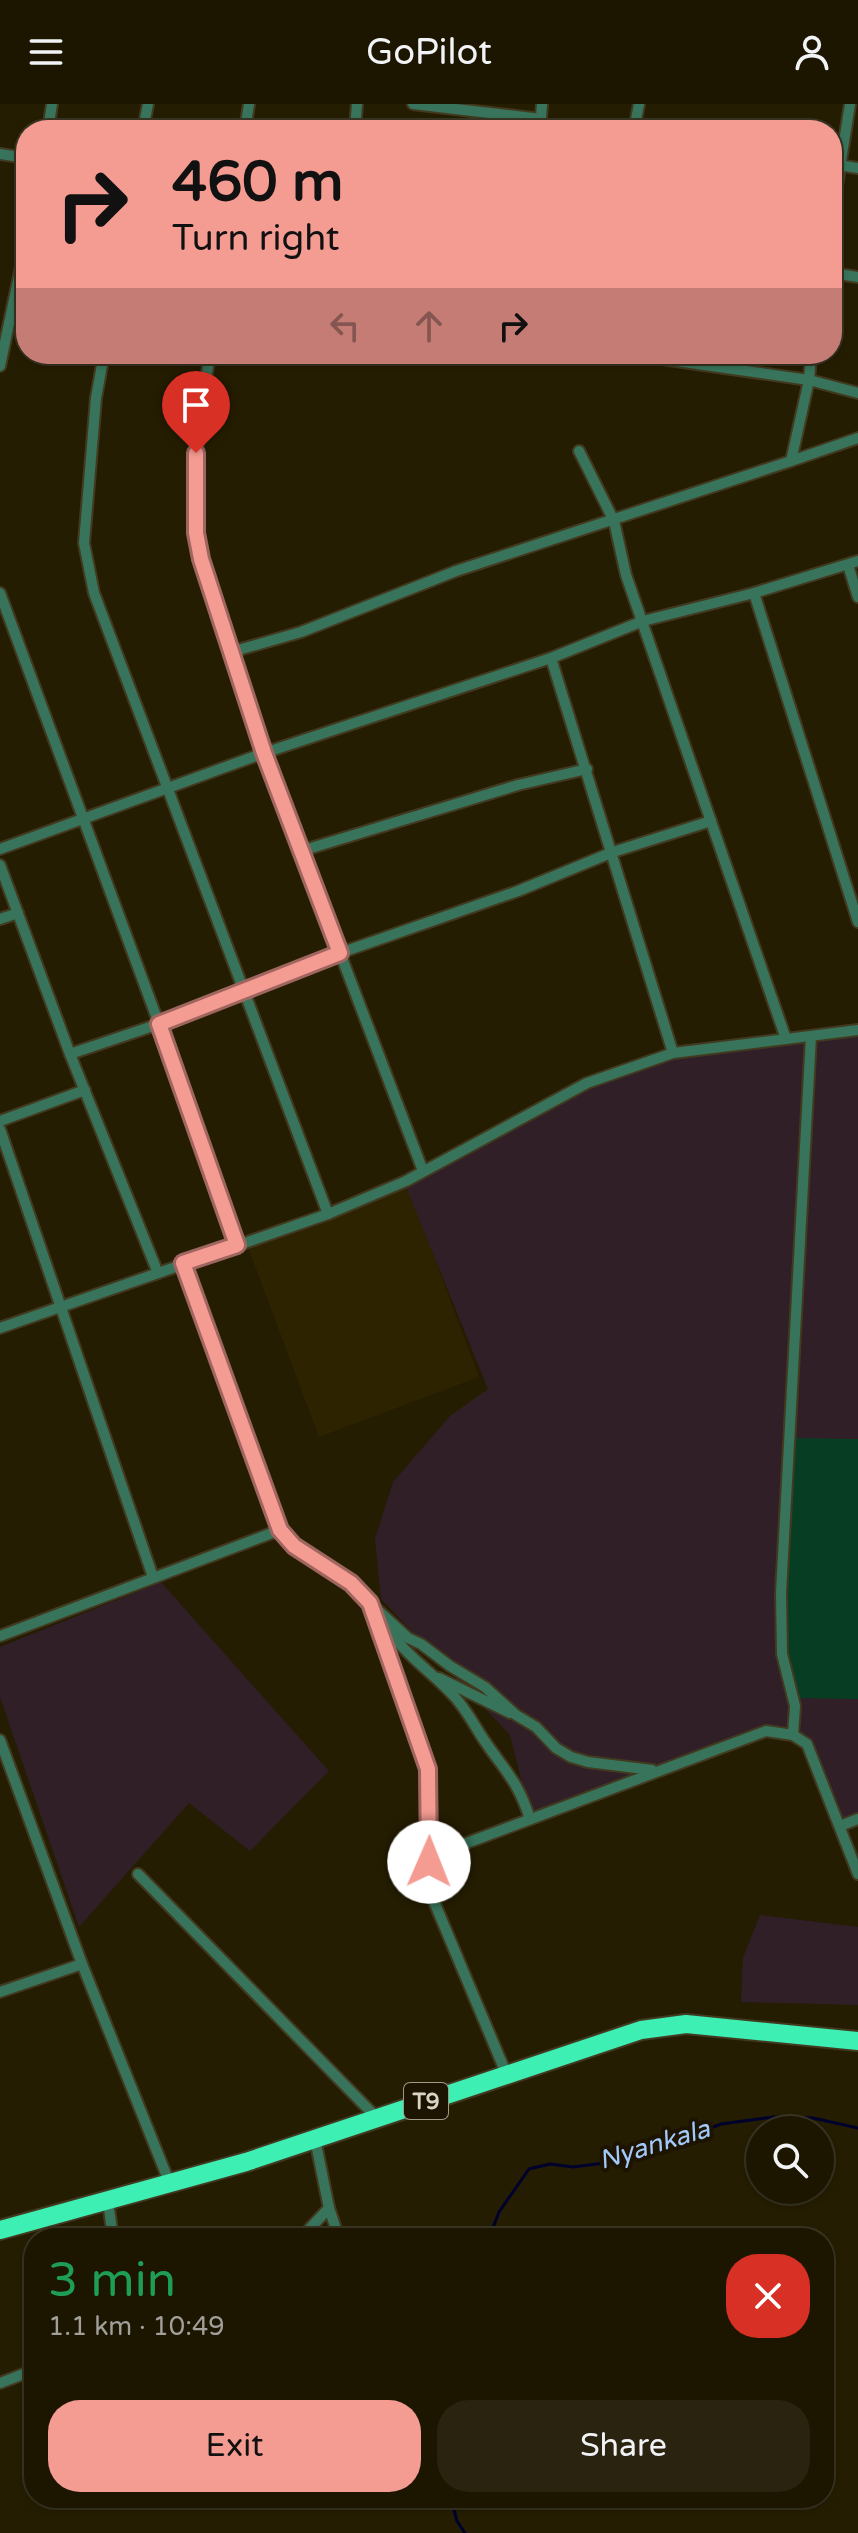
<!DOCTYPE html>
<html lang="en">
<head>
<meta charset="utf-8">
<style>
  body { margin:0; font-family:"Varela Round",sans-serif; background:#292310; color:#f1f3f6; height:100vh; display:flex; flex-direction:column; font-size:30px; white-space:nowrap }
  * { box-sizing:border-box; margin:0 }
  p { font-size:26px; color:#a09f99 }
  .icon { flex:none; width:44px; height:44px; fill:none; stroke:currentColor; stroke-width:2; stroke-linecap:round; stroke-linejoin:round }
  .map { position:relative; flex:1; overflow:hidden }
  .details { position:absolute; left:24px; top:2124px; width:810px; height:280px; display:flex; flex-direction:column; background:#1c1601; border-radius:32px; box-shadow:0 2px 6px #0004,0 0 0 2px #3a3523 }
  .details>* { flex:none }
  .guide { position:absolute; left:16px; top:16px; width:826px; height:244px; border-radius:32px; box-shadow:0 2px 6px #0004,0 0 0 2px #3a3523; background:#f59c92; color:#111; overflow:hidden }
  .controls { position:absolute; left:746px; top:2012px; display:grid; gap:16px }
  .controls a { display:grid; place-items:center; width:88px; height:88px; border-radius:50%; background:#1c1601; box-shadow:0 2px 6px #0004,0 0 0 2px #3a3523; font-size:40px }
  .pin { position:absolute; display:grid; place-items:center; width:68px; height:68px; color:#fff; margin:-82px -34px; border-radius:50% 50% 50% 0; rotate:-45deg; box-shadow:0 0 8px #0007 }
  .pin .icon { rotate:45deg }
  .me { position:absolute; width:88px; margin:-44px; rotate:1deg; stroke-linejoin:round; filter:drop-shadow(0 0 6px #0008) }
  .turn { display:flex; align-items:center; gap:28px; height:168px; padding:0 24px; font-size:36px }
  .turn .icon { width:104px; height:104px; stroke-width:2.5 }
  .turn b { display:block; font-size:56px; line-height:68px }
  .lanes { display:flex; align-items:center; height:76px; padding:0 24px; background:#0003; justify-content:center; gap:40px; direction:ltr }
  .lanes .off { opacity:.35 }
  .round { display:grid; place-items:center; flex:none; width:84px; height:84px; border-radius:32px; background:#292310 }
  .headline { display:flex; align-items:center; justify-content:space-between; height:136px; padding:0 24px }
  h1 { font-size:48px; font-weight:600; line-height:60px; color:#1e9e55 }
  .button { display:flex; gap:16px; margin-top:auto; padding:16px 24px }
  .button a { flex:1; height:92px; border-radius:32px; background:#f59c92; color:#111; font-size:32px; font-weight:600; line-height:92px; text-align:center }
  .button a+a { background:#292310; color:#f1f3f6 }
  header { display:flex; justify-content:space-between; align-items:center; height:104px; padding:0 24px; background:#1c1601; font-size:36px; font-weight:600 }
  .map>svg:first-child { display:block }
  .built { fill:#2e2300 }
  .education { fill:#301f27 }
  .green { fill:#073e23 }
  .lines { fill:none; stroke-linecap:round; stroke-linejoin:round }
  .stream { stroke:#00002d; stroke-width:3 }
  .street-casing { stroke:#423a20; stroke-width:14 }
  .highway-casing { stroke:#423a20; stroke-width:22 }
  .street { stroke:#38745b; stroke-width:10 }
  .highway { stroke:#3defb2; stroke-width:18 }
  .route-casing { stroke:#9f655f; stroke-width:20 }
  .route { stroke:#f59c92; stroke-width:14 }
  .labels { text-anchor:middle; stroke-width:8; stroke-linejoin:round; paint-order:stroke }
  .shield { fill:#1c1400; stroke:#a09a88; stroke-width:2 }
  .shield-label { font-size:22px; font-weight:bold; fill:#d8d3c3 }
  .water-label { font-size:26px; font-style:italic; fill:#a3c9fb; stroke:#1c1400 }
</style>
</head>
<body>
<header><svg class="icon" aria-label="menu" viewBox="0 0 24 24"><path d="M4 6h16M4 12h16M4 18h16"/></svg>GoPilot<svg class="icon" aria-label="person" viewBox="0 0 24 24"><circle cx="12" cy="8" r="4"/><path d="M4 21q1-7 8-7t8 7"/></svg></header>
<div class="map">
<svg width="858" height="2429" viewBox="0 0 858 2429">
  <rect width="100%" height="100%" fill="#251d01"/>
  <!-- built -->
  <path class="built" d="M406 1077 479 1273 319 1333 246 1138Z"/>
  <!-- education -->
  <g class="education">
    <path d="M858 927V1716L841 1722 807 1640 767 1628 531 1716 510 1631 381 1495 375 1435 393 1378 450 1312 488 1285 404 1078 588 979 674 949Z"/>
    <path d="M161 1478 329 1667 250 1747 189 1699 79 1823 0 1593V1543Z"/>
    <path d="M760 1811 858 1823V1901L741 1898 743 1854Z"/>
  </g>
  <!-- green -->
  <path class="green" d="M789 1334 858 1335V1595L793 1594 783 1555Z"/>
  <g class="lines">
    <!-- stream -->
    <g class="stream">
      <path d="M489 2134 499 2108 529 2065 550 2060 573 2063 605 2059 639 2044 667 2041 721 2020 774 2013 813 2014 858 2024"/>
      <path d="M460 2394 454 2406 457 2417 465 2429"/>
    </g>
    <!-- street casing -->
    <g class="street-casing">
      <g id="street">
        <path d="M413 0 541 15"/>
        <path d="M48 26 52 0"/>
        <path d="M143 26 148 0"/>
        <path d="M245 26 249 0"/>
        <path d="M355 26 357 0"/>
        <path d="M540 26 542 0"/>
        <path d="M634 26 639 0"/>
        <path d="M0 50 26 54"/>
        <path d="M832 60 858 64"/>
        <path d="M832 113 850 0"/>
        <path d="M832 169 858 173"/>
        <path d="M104 250 96 294 84 439 94 489 328 1110"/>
        <path d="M210 250C199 317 189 387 201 455L264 649 423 1067"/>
        <path d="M627 250 809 276 858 289"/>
        <path d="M0 262 26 139"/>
        <path d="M579 347 614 417 626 471 786 935"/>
        <path d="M791 357 858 334"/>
        <path d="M848 461 858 493"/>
        <path d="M0 489 159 920 237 1141"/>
        <path d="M754 489 858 818"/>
        <path d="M231 548 301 528 456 467 791 357 809 276 811 250"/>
        <path d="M551 554 673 949"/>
        <path d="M0 745 264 649 551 554 643 517 754 489 858 457"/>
        <path d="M301 747 518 681 587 665"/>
        <path d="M0 761 70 950 158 1169"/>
        <path d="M0 815 18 809"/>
        <path d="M70 950 159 920 340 849 518 787 613 748 711 717"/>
        <path d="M0 1017 85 986"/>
        <path d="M0 1025 153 1473"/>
        <path d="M183 1159 280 1426C306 1456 341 1469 370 1499L428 1665 429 1758"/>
        <path d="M0 1224 328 1110 406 1077 587 979 673 949 858 926"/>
        <path d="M371 1500 408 1534 421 1540 450 1562 485 1583 516 1611 536 1623 556 1644 571 1653 588 1658 652 1666"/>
        <path d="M382 1513C398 1547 428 1564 452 1590 465 1603 474 1621 484 1636 505 1667 518 1677 530 1715"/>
        <path d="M0 1532 280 1426"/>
        <path d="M439 1574 510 1609"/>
        <path d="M793 1631 795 1602 782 1550 781 1489 811 932"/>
        <path d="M0 1636 82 1860 170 2080"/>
        <path d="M840 1722 858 1715"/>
        <path d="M138 1770 376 2013"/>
        <path d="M0 1888 82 1860"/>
        <path d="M506 1969 430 1788 429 1758 440 1749 766 1627 793 1631 807 1640 858 1770"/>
        <path d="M315 2035 329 2104 339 2134"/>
        <path d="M108 2097 113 2134"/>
        <path d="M301 2134 329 2104"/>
        <path d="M0 2279 34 2266"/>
      </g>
    </g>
    <!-- highway casing -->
    <g class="highway-casing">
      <path id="highway" d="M0 2126 246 2058 641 1926 686 1920 858 1937"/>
    </g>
    <!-- street -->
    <use href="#street" class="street"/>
    <!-- highway -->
    <use href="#highway" class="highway"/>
  </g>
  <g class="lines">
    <!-- route casing -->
    <g class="route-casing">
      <path id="route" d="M196 349V429L201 455 264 649 340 849 159 920 237 1141 183 1159 280 1426 294 1442 351 1479 370 1499 428 1665 429 1758"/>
    </g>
    <!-- route -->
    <use href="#route" class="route"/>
  </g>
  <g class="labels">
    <!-- shield labels -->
    <rect class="shield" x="404" y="1979" width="44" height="36" rx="6"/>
    <g class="shield-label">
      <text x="426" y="2005">T9</text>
    </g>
    <!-- water labels -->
    <g class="water-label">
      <text transform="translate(654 2040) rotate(-17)" y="9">Nyankala</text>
    </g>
  </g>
</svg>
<div class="controls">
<a><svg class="icon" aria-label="search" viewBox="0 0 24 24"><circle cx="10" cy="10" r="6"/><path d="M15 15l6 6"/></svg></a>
</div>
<div class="pin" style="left:196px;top:349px;background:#d93025"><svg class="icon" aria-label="arrive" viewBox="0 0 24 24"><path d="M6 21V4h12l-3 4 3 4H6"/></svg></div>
<svg class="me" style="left:429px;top:1758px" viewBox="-20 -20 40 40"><circle r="19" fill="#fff"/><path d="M0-13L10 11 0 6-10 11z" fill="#f59c92"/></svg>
<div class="guide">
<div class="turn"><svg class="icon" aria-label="right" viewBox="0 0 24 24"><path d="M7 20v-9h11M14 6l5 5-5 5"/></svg><div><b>460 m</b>Turn right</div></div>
<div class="lanes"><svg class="icon off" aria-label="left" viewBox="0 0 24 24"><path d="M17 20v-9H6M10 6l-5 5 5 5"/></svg><svg class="icon off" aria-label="ahead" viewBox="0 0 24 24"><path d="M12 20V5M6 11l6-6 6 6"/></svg><svg class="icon" aria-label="right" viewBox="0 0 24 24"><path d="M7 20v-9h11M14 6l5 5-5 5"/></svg></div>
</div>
<section class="details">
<div class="headline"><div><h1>3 min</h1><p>1.1 km · 10:49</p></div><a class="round" style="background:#d93025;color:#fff"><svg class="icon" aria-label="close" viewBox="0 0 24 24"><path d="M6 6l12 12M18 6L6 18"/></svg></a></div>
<div class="button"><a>Exit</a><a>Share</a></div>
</section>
</div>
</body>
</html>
